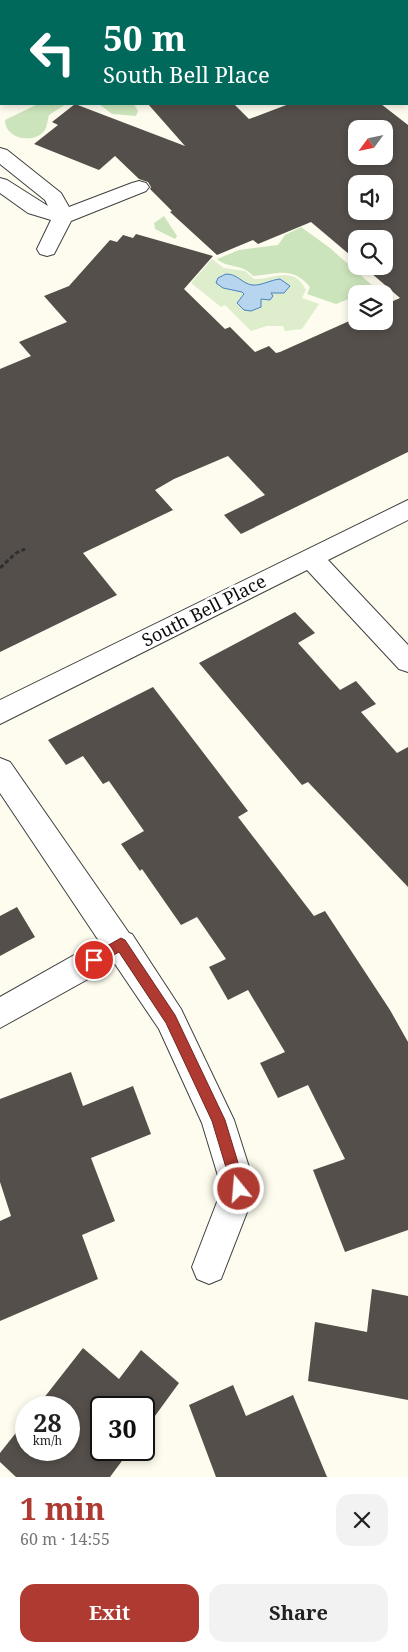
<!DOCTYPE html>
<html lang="en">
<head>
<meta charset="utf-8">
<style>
  body { margin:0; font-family:"Noto Serif",serif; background:#f2f2f2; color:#222; height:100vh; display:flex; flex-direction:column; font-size:19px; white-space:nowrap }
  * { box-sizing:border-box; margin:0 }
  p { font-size:16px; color:#767676 }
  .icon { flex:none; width:28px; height:28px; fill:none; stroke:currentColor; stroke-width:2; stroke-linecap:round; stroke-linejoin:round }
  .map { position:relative; height:1477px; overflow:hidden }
  .side { display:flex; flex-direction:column; background:#fff; flex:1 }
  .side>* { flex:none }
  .hud { position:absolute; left:0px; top:0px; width:409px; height:105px; box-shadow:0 2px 8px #0003; background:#00695c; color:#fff; overflow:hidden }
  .needle { width:32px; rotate:237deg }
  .tools { position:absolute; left:348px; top:120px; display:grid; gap:10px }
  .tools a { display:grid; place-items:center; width:45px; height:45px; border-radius:10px; background:#fff; box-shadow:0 2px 8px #0003; font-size:25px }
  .speed { position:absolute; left:15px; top:1396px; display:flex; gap:10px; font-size:25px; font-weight:700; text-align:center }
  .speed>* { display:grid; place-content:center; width:65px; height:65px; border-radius:50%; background:#fff; box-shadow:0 2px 8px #0003; line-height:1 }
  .speed small { font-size:12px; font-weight:400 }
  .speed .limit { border:2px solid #111; border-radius:8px; background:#fff; color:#111 }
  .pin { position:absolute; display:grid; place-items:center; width:42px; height:42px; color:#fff; margin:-21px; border:2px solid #fff; border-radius:50%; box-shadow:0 1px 5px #0007 }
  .me { position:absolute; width:55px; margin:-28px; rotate:343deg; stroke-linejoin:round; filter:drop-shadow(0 0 4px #0008) }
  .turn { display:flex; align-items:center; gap:18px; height:105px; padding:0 20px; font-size:22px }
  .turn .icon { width:65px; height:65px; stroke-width:2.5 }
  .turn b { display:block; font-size:35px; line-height:42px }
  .round { display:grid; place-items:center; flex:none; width:52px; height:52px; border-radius:15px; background:#f2f2f2 }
  .overview { display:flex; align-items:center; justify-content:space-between; height:85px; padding:0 20px }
  h1 { font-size:30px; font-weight:700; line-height:38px; color:#af3a32 }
  .action { display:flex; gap:10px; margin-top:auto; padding:10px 20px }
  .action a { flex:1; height:58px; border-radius:15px; background:#af3a32; color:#fff; font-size:20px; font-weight:700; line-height:58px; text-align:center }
  .action a+a { background:#f2f2f2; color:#222 }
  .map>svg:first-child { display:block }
  .green { fill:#cce4bb }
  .pitch { fill:#deedcc }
  .water { fill:#b8d5f0; stroke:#4682c0 }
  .building { fill:#544f4a; fill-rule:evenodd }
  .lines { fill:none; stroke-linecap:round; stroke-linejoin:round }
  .minor-casing { stroke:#404040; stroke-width:2 }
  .major-casing { stroke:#1e1e1e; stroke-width:2 }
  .path-far1 { stroke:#2f2f2f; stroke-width:2.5; stroke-dasharray:4 2; stroke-linecap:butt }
  .path { stroke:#2f2f2f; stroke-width:3; stroke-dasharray:4.5 2.5; stroke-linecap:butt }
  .minor { fill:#fff; fill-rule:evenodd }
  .major { fill:#ebda70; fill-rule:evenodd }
  .route { fill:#af3a32; stroke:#722620 }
  .labels { text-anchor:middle; stroke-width:5; stroke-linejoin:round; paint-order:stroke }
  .street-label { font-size:18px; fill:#0d0d0d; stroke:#fff }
</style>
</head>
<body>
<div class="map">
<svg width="408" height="1477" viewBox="0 0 408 1477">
  <rect width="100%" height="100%" fill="#fdfcee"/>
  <!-- green -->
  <g class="green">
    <path d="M38 104H66L49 115C48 119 47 126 45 130 34 145 5 139 5 120Z"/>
    <path d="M99 104H134L138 111 136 116 112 114Z"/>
    <path d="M164 216 177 236 175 239 155 229 154 223Z"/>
    <path d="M301 227 330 248 374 287 369 293 356 294V296L336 304 307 294 310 287C291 265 277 275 253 276 242 263 228 269 217 259L239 250 278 245 285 235Z"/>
  </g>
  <!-- pitch -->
  <path class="pitch" d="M212 259 224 268 245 271 254 279C273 280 293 264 306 290L302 298 319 304 302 329 285 331 283 326H267L251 331 225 305 221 307 191 283Z"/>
  <!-- water -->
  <path class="water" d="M226 274C238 274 241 283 252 285 261 286 270 280 280 279L290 286 284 293H271L273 296 270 300 261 299V307L251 311 244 310 237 303 244 294 242 292 223 288 216 283 218 278Z"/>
  <!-- building -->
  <g class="building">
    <path d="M75 104 185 146 148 104H234L249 119 289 104H381L408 125V452L241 534 224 515 265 495 228 456 174 479 155 490 173 510 83 553 117 595 0 652V369L31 356 19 342 67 322 44 296 69 286 110 240 117 242 123 235 133 238 136 234 213 256 184 289 225 329 230 327 255 352 269 346 276 353 280 352 356 318V321H384V305L400 298 363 266H384V239H356V260L311 222 258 244 253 240 217 255 170 212 172 211 150 189 151 187 148 182 139 179 115 156 99 170 34 144 58 125 52 122ZM356 129H384V156H356ZM356 184H384V211H356Z"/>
    <path d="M295 612 315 633 298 643 340 690 356 681 376 704 361 712 397 753 408 747V887L308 782 302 785 199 663Z"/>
    <path d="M153 687 248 811 238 817 314 916 325 911 390 1010 408 1042V1230L345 1252 313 1170 345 1159 308 1085 278 1098 260 1063 285 1052 248 990 228 1000 209 967 226 959 197 917 181 925 142 869 140 871 121 844 144 831 109 781 103 784 83 756 66 765 48 740Z"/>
    <path d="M17 907 35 937 0 956V916Z"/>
    <path d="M71 1072 83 1106 133 1086 151 1134 91 1158 115 1221 82 1235 98 1279 0 1321V1221L11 1216 0 1182V1099Z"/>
    <path d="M372 1289 408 1296V1400L308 1381 315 1322 367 1332Z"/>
    <path d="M83 1348 119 1379 141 1350 179 1383 144 1431V1408H101V1450H130L110 1477H16L0 1462V1453L26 1420V1450H69V1408H36Z"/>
    <path d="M233 1385 246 1416 293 1395 327 1477H216L189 1405Z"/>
  </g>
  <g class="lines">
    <!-- minor casing -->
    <g class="minor-casing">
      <g id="minor">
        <path d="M0 148 7 150 61 193 69 207 132 183 139 181 146 183 149 187 146 191 71 221 54 254 47 256 40 254 37 249 51 220 28 213 0 193V178L7 180 48 206 45 200 0 164Z"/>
        <path d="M408 500V520L328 560 408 645V672L399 669 307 570 0 724V700Z"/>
        <path d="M0 758 10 762 129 933 132 934 181 1009 234 1120 256 1189 221 1279 209 1284 197 1279 192 1267 222 1189 202 1123 159 1029 115 964 0 1028V997L99 941 0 793Z"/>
      </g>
    </g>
    <!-- major casing -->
    <g class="major-casing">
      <g id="major">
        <path d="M0 49 1 50V61H0Z"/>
        <rect x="0" y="81" width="1" height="12"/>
      </g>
    </g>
    <!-- path-far1 -->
    <path class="path-far1" d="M60 1 62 0"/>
    <!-- path -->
    <path class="path" d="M0 568 16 553 25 549"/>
    <!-- minor -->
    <use href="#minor" class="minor"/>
    <!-- major -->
    <use href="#major" class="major"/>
  </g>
  <!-- route -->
  <path class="route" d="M121 938 125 940 175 1015 225 1120 246 1189 244 1194 239 1196 234 1194 212 1121 166 1023 119 952 98 964H89L87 960 89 956Z"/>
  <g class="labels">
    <!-- street labels -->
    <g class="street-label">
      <text transform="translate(204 611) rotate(-27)" y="6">South Bell Place</text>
    </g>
  </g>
</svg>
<div class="tools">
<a><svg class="needle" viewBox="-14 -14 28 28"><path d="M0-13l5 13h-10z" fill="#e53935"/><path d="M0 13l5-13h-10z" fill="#767676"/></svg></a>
<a><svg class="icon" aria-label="sound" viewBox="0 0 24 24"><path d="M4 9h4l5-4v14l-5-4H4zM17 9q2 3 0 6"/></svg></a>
<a><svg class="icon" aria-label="search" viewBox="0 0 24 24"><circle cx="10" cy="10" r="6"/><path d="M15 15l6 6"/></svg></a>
<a><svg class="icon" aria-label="layers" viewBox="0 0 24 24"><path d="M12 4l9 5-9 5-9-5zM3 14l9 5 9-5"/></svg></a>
</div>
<div class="speed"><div>28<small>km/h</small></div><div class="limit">30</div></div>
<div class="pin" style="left:94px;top:960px;background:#d93025"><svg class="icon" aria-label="arrive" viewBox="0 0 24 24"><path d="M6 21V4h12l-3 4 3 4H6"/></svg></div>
<svg class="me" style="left:239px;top:1189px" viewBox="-20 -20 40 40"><circle r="17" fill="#af3a32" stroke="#fff" stroke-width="3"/><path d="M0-11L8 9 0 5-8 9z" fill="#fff"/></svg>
<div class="hud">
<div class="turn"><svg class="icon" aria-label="left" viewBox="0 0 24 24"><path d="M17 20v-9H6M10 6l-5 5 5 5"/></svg><div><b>50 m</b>South Bell Place</div></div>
</div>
</div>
<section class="side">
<div class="overview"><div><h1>1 min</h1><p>60 m · 14:55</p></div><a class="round"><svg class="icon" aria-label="close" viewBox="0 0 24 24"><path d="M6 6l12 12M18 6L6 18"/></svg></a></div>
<div class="action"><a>Exit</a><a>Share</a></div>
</section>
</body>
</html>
